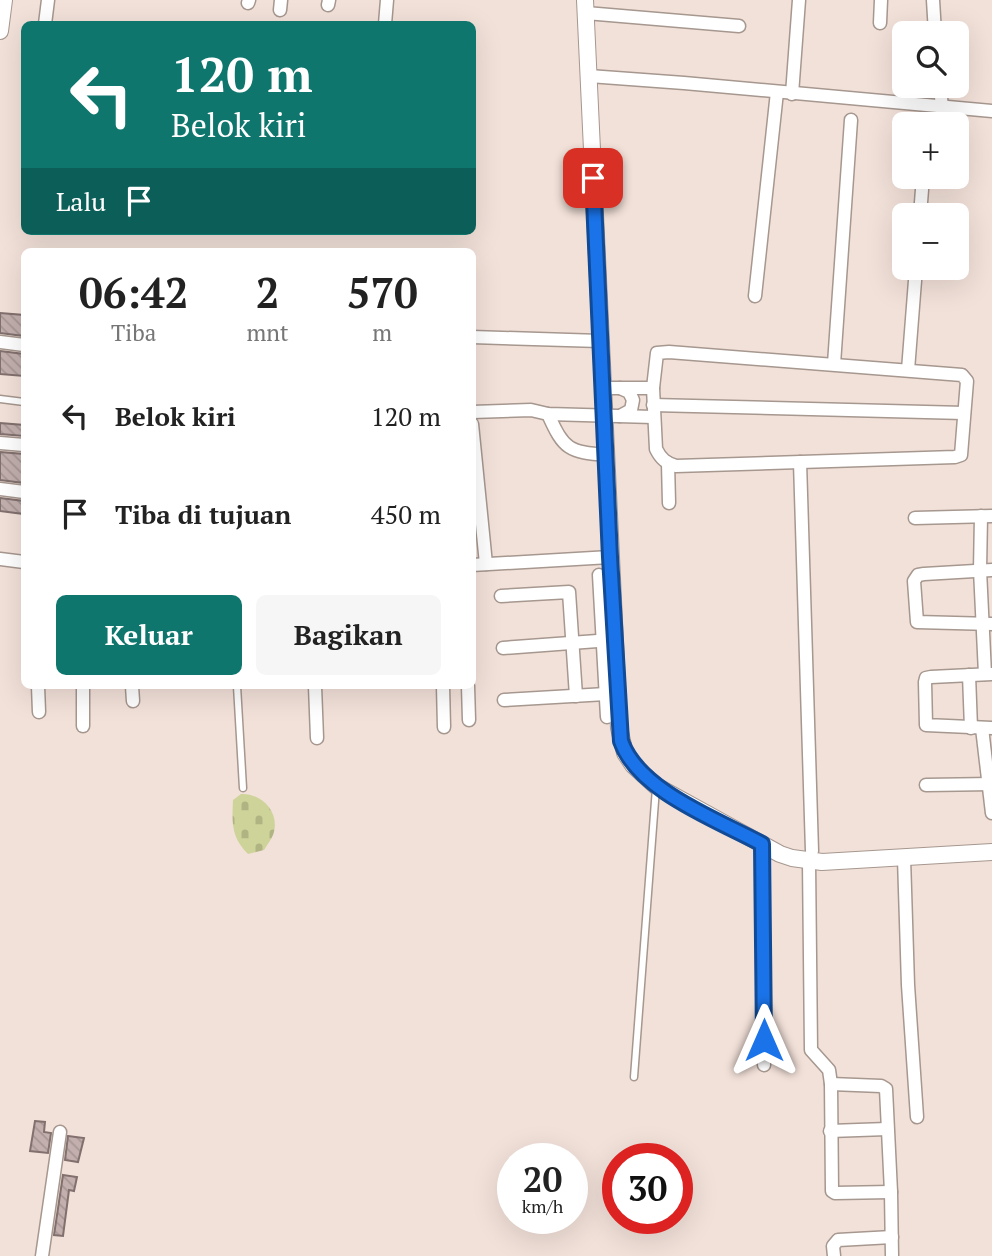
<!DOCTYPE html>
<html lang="id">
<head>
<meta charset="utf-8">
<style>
  body { margin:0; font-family:"PT Serif",serif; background:#f6f6f6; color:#222; height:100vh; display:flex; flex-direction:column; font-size:26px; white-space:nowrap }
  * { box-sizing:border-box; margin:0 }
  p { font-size:23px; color:#767676 }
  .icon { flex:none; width:38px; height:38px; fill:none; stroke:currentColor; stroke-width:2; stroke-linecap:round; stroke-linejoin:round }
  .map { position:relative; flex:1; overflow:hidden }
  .panel { position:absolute; left:21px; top:248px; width:455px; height:441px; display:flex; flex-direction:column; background:#fff; border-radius:10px; box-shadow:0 7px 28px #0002 }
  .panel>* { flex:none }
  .guide { position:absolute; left:21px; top:21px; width:455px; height:214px; border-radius:10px; box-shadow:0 7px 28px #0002; background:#0f766e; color:#fff; overflow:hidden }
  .fabs { position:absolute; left:892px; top:21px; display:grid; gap:14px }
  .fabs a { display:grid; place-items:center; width:77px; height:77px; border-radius:10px; background:#fff; box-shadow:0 7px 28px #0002; font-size:35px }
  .speed { position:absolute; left:497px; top:1143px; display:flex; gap:14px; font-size:35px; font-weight:700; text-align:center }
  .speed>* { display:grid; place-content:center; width:91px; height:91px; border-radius:50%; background:#fff; box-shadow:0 7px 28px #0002; line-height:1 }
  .speed small { font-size:18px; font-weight:400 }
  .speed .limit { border:10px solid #d22; background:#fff; color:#111 }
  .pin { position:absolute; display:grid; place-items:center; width:60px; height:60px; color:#fff; margin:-30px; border-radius:14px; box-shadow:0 4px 10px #0006 }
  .me { position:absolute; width:77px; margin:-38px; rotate:0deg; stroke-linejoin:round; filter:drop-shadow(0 0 5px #0008) }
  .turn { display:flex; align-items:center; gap:24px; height:147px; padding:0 35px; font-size:32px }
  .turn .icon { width:91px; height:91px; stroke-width:2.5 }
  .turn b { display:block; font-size:49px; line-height:60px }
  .then { display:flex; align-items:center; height:66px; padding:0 35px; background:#0003; gap:14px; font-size:26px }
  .eta { display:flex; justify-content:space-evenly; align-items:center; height:119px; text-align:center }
  .eta b { font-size:42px; font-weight:600; line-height:49px }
  .cta { display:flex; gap:14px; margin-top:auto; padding:14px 35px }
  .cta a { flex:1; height:80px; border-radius:10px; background:#0f766e; color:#fff; font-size:28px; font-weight:600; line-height:80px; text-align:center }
  .cta a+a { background:#f6f6f6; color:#222 }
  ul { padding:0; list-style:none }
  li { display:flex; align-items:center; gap:21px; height:98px; padding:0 35px }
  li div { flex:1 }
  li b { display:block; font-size:26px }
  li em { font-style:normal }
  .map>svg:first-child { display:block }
  .cemetery { fill:url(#cemetery-stones) }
  .building { fill:url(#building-back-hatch); stroke:#81706e; stroke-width:2 }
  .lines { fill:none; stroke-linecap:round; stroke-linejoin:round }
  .service-casing { stroke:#a6978f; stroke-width:9 }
  .minor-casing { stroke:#a6978f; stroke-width:15 }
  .tertiary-casing { stroke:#a6978f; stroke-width:18 }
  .service { stroke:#fff; stroke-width:6 }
  .minor { stroke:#fff; stroke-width:12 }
  .tertiary { stroke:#fff; stroke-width:16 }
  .route-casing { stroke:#114b97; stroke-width:18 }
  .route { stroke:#1a73e8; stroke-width:12 }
</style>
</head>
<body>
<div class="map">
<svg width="992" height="1256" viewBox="0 0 992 1256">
  <defs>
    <pattern id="cemetery-stones" width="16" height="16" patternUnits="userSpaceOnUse" patternTransform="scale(1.75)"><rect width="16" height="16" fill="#ced399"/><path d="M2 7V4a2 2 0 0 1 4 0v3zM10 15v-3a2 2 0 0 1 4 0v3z" fill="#b0b482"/></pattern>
    <pattern id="building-back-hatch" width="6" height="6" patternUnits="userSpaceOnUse" patternTransform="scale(1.75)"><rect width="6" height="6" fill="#c3b0ae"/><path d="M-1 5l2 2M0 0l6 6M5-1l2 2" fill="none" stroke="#a69694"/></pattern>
  </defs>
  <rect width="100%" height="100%" fill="#f2e1d9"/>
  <!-- cemetery -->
  <path class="cemetery" d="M241 794C262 793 281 813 273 835 271 840 267 845 264 850L248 854C231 837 232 823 233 800Z"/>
  <!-- building -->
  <g class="building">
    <path d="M0 313 24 315V336L0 333Z"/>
    <path d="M0 351 24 354V376L0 374Z"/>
    <path d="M0 423 24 425V436L0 434Z"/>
    <path d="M0 452 24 454V483L0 480Z"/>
    <path d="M0 498 24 501V514L0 511Z"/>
    <path d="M35 1121 45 1122 44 1132 51 1133 48 1153 30 1151Z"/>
    <path d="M68 1136 84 1138 78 1162 65 1160Z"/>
    <path d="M63 1175 77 1177 74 1191 69 1190 63 1236 54 1235Z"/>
  </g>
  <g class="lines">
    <!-- service casing -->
    <g class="service-casing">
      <g id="service">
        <path d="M0 399 24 402"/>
        <path d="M237 686 243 788"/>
        <path d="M634 1077 656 788"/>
      </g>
    </g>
    <!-- minor casing -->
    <g class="minor-casing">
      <g id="minor">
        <path d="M933 0 935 33"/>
        <path d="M248 3 249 0"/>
        <path d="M328 5 329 0"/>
        <path d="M280 10 281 0"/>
        <path d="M586 13 739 26"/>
        <path d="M880 23 881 0"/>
        <path d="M45 24 48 0"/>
        <path d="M385 24 387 0"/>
        <path d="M589 76 684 83 992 111"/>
        <path d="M940 86 942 108"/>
        <path d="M792 94 799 0"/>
        <path d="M920 215 923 177"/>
        <path d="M755 296 777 92"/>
        <path d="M472 337 600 341"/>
        <path d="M0 342 24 345"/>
        <path d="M669 352 962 375 967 381 961 455 955 457 676 466C666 463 661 459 656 449L653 388 657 353Z"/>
        <path d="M834 364 851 120"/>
        <path d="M908 370 916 268"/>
        <path d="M603 388H653"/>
        <path d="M653 405 964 413"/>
        <path d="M472 412 531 410 548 414 653 417"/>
        <path d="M548 414C564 450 569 452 607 455"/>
        <path d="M620 416 631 410 633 400 629 392 620 388"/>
        <path d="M472 424 486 564"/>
        <path d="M0 443 24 445"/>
        <path d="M800 462 812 851"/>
        <path d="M668 463 669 503"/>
        <path d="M0 489 24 492"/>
        <path d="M981 516 980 570 985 674"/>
        <path d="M915 518 992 516"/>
        <path d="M0 559 24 562"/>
        <path d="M472 565 610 557"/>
        <path d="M992 570 924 574 918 575 914 581 917 622 992 624"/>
        <path d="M599 575 607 717"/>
        <path d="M501 596 569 592 576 696"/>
        <path d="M503 648 611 640"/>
        <path d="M992 674 931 677 926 678 925 682 926 725 992 728"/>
        <path d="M969 675 971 728"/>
        <path d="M38 686 39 712"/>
        <path d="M83 686V726"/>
        <path d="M132 686 133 701"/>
        <path d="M315 686 317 738"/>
        <path d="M443 686 444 727"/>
        <path d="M468 686 469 720"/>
        <path d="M504 700 606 694"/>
        <path d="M982 728 992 813"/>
        <path d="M926 785 992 784"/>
        <path d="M762 844 764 1065"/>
        <path d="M904 858 908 985 917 1117"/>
        <path d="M809 862 811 1050 829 1070 831 1084 832 1191 835 1193 891 1192"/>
        <path d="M831 1084 881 1086 886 1089 891 1192 892 1256"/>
        <path d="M830 1131 887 1129"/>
        <path d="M42 1256 60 1132"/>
        <path d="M834 1256 833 1246 838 1240 892 1237"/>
      </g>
    </g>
    <!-- tertiary casing -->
    <g class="tertiary-casing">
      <g id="tertiary">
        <path d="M585 0 619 728 625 753 633 765 656 786 780 854 792 858 822 862 992 852"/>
        <path d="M0 31 4 0"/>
      </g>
    </g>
    <!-- service -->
    <use href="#service" class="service"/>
    <!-- minor -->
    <use href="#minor" class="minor"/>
    <!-- tertiary -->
    <use href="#tertiary" class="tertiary"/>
  </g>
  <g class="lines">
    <!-- route casing -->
    <g class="route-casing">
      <path id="route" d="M593 178 610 557 621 741C638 791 718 820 762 844L764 1040"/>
    </g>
    <!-- route -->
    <use href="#route" class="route"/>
  </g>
</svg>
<div class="fabs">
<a><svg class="icon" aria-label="search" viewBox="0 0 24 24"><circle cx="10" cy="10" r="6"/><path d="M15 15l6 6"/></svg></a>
<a>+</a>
<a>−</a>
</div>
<div class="speed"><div>20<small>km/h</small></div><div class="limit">30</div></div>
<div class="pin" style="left:593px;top:178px;background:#d93025"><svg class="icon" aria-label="arrive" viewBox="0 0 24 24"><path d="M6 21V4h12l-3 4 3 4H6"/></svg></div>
<svg class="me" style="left:764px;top:1040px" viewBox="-20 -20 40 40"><path d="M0-17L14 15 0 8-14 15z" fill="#1a73e8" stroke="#fff" stroke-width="4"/></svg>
<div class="guide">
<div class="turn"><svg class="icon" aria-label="left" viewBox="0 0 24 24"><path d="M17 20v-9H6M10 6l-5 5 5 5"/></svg><div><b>120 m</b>Belok kiri</div></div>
<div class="then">Lalu<svg class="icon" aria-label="arrive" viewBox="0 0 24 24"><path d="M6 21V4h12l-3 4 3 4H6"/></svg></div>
</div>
<section class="panel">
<div class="eta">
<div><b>06:42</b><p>Tiba</p></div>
<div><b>2</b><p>mnt</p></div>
<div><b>570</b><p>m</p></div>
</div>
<ul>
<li><svg class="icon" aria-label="left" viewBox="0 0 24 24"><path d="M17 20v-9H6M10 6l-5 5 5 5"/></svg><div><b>Belok kiri</b></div><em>120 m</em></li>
<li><svg class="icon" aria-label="arrive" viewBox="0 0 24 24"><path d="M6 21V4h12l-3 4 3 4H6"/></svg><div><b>Tiba di tujuan</b></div><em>450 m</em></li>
</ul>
<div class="cta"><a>Keluar</a><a>Bagikan</a></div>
</section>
</div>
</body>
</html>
